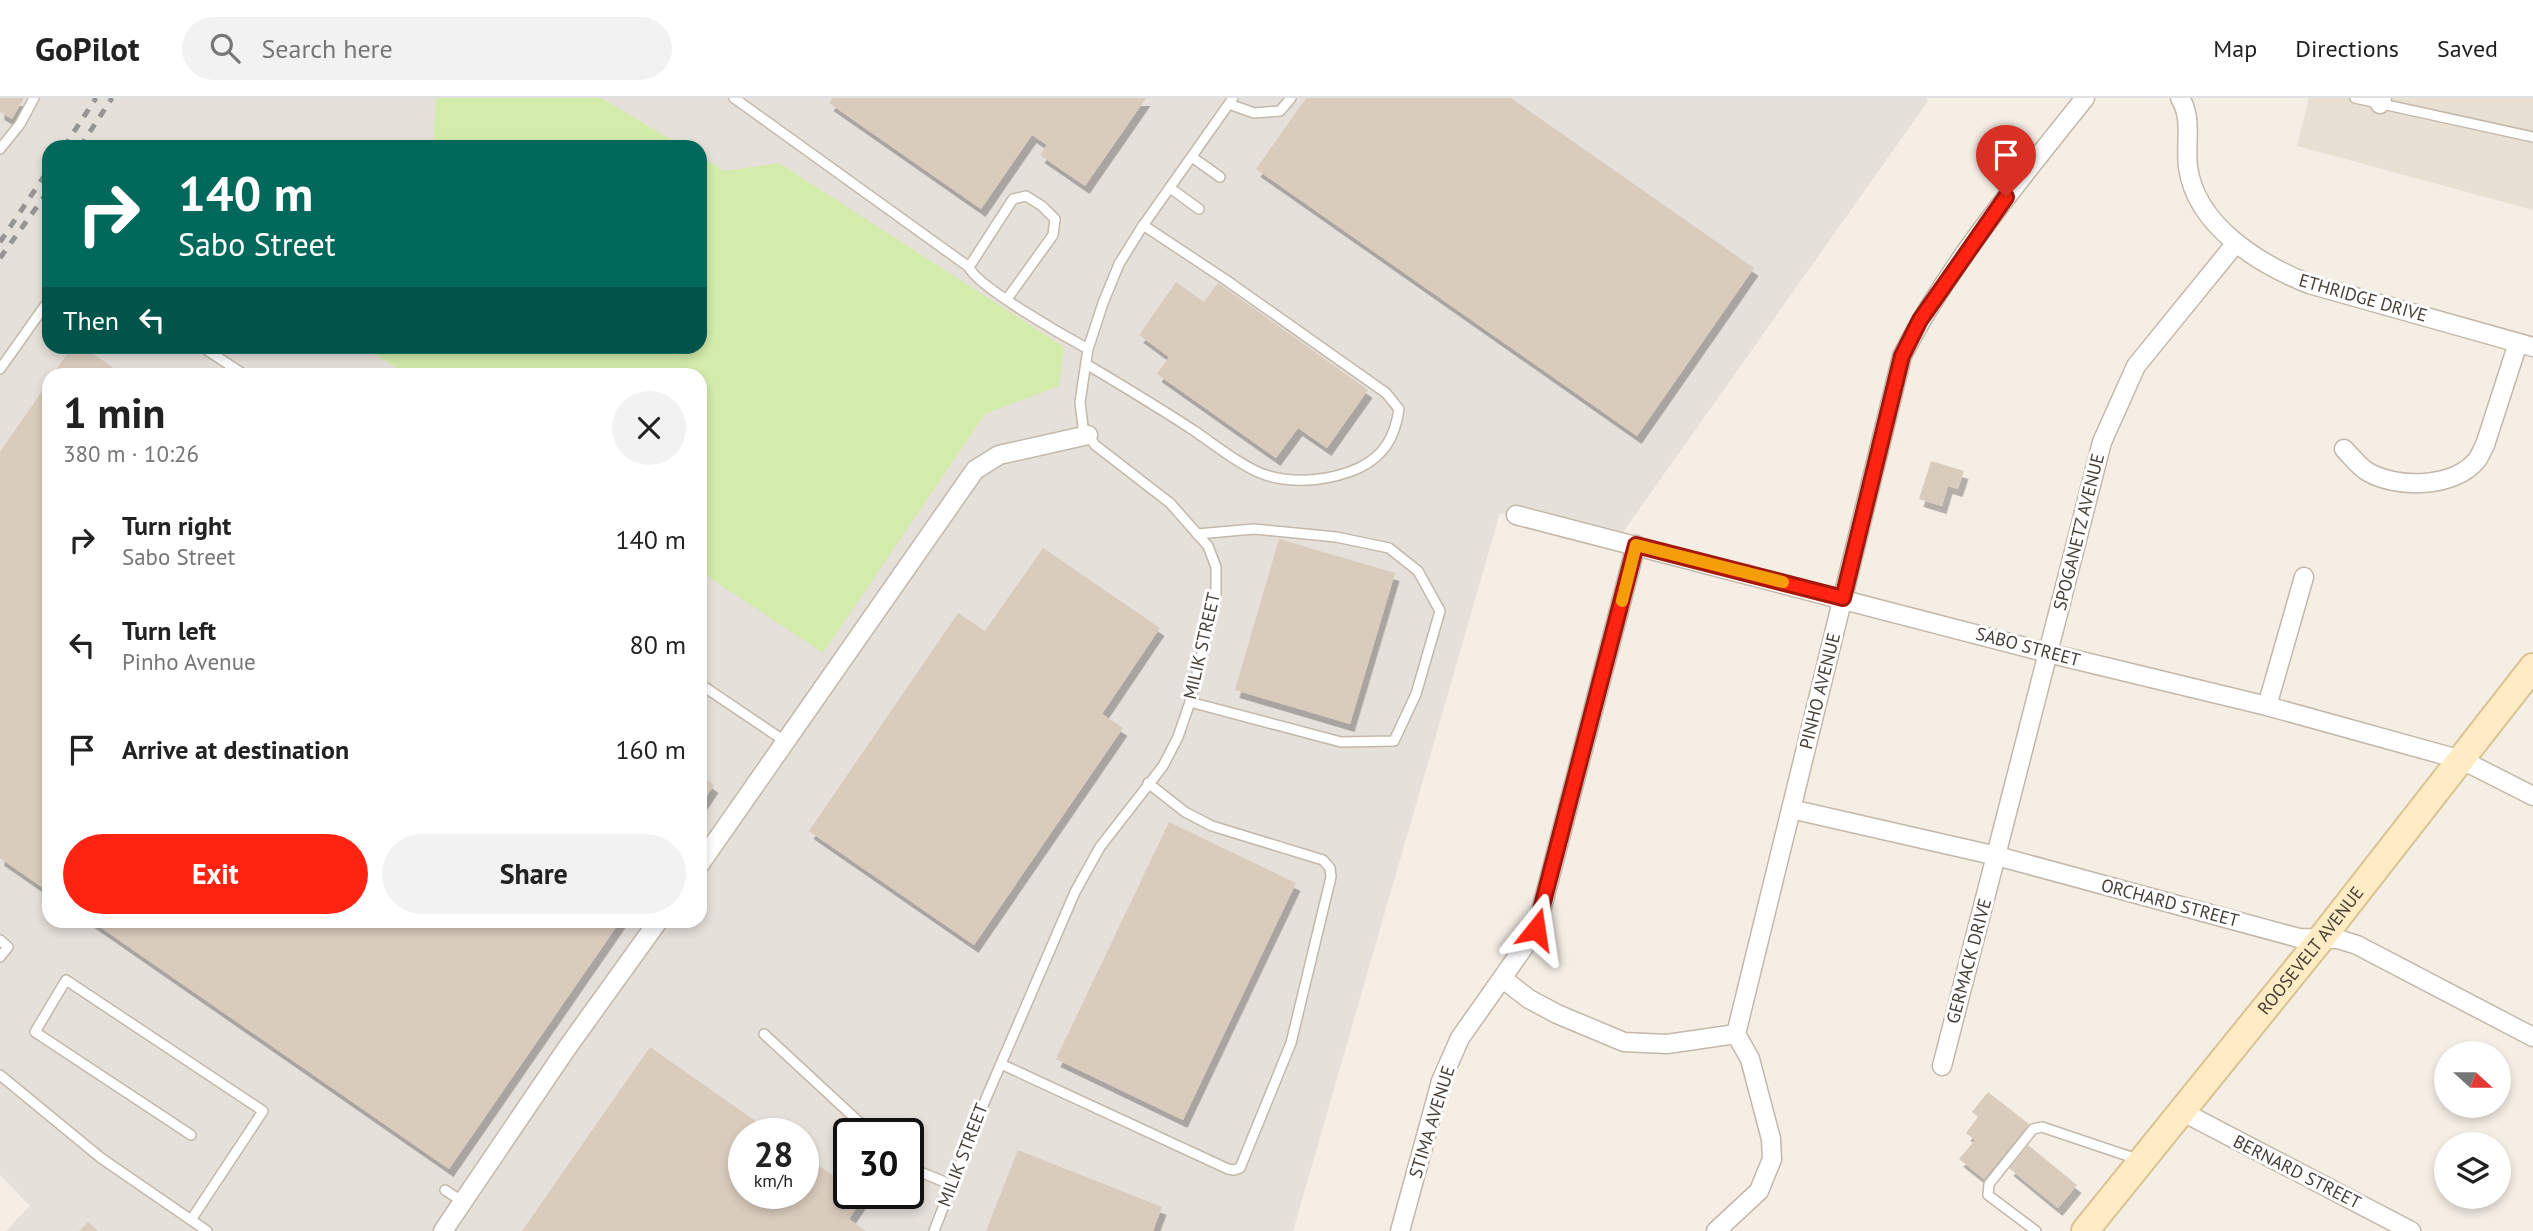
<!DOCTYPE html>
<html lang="en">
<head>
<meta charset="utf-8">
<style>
  body { margin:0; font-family:"PT Sans",sans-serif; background:#f2f2f2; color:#222; height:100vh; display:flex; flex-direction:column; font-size:26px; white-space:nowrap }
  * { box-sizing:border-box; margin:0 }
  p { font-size:23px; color:#767676 }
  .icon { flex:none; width:38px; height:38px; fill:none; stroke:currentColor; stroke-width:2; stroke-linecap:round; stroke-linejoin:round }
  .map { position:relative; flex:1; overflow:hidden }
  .panel { position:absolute; left:42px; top:270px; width:665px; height:560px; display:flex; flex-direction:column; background:#fff; border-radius:21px; box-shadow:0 4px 10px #0003 }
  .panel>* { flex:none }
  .top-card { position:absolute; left:42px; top:42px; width:665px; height:214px; border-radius:21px; box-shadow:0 4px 10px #0003; background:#00695c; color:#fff; overflow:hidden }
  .needle { width:46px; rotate:111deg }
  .buttons { position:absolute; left:2434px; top:943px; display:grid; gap:14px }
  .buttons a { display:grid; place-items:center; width:77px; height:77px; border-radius:50%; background:#fff; box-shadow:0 4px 10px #0003; font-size:35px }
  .speed { position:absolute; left:728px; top:1020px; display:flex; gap:14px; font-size:35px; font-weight:700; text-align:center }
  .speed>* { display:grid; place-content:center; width:91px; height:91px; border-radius:50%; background:#fff; box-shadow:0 4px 10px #0003; line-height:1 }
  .speed small { font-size:18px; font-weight:400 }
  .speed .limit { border:4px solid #111; border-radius:10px; background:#fff; color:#111 }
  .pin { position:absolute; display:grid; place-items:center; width:60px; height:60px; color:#fff; margin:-72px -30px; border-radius:50% 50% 50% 0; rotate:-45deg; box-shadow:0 0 7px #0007 }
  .pin .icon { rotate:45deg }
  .me { position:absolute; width:77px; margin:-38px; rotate:15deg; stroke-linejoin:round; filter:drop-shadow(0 0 5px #0008) }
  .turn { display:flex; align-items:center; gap:24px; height:147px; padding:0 21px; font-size:32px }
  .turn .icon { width:91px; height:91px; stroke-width:2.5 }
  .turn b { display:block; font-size:49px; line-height:60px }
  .then { display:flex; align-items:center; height:66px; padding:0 21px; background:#0003; gap:14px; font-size:26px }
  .round { display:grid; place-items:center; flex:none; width:74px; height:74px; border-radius:37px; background:#f2f2f2 }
  .headline { display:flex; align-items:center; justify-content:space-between; height:119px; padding:0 21px }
  h1 { font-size:42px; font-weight:600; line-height:52px }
  .action { display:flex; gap:14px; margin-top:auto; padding:14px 21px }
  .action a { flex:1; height:80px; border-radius:42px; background:#ff2311; color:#fff; font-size:28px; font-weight:600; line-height:80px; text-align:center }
  .action a+a { background:#f2f2f2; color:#222 }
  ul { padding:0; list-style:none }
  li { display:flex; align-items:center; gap:21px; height:105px; padding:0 21px }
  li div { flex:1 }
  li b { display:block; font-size:26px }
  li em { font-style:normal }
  header { display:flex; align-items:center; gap:42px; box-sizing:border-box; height:98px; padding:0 35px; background:#fff; border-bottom:2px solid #e0e0e0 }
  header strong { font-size:33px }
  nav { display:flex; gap:38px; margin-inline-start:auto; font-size:24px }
  .search { width:490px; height:63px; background:#f2f2f2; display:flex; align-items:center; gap:18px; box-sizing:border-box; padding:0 24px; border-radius:38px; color:#767676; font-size:26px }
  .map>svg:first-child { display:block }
  .residential { fill:#e8e0d3 }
  .industrial { fill:#e6e0da; fill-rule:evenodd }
  .green { fill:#d3ebab }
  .building { fill:#d9ccbd; filter:url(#shadow) }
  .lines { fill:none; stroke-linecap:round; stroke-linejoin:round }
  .lane-casing { stroke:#c3b8aa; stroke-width:12 }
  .street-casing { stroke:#c3b8aa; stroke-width:21 }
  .secondary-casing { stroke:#dac393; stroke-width:30 }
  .lane { stroke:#fff; stroke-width:9 }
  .street { stroke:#fff; stroke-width:18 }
  .secondary { stroke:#ffecc4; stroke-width:26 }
  .rail { stroke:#959595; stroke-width:5; stroke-dasharray:9 9; stroke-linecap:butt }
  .route-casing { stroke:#a6170b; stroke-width:18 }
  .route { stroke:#ff2311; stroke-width:12 }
  .slow { stroke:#f59e0b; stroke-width:12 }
  .labels { text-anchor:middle; stroke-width:6; stroke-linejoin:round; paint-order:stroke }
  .street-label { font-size:18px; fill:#463e34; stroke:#fff }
</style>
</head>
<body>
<header>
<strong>GoPilot</strong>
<div class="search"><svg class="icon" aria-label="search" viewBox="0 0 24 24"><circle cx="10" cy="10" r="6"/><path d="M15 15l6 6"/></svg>Search here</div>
<nav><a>Map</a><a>Directions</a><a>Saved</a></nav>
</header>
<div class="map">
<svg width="2533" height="1133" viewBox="0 0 2533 1133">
  <defs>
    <filter id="shadow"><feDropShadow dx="4.5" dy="8" stdDeviation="0" flood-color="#0004"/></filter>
  </defs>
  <rect width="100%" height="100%" fill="#f4eee5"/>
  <!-- residential -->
  <path class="residential" d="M2309 0H2533V112L2297 48Z"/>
  <!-- industrial -->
  <path class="industrial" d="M0 0H1926L1928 3 1616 444 1500 415 1293 1133H6L30 1108 0 1077ZM49 49H700V248H49ZM49 276H700V822H49ZM744 1036H803V1096H744ZM849 1036H908V1096H849Z"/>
  <!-- green -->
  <g class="green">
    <path d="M436 0H601L684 49H433Z"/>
    <path d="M700 58 724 73 779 65 1064 249 1059 288 985 316 823 555 700 473V276H406L364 249 700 248Z"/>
  </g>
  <!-- building -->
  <g class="building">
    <path d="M0 0H24L12 21 0 14Z"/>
    <path d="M833 0H1146L1085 88 1040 57 1047 47 1032 37 981 111 829 5Z"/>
    <path d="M1306 0H1511L1754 170 1637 338 1256 71Z"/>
    <path d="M1176 184 1204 204 1218 185 1368 292 1327 350 1298 330 1276 360 1157 276 1169 259 1139 237Z"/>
    <path d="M73 248H82L122 276H53Z"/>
    <path d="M49 283V794L0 760V354Z"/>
    <path d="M1931 363 1964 373 1958 391 1948 388 1942 408 1919 401Z"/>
    <path d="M1279 441 1395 475 1350 626 1235 592Z"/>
    <path d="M1043 450 1160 530 1102 616 1123 630 974 847 809 733 958 515 985 533Z"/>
    <path d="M700 677 714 687 700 708Z"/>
    <path d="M1169 724 1296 785 1183 1022 1056 961Z"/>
    <path d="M90 822H621L449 1071Z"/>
    <path d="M650 949 774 1036H744V1096H803V1057L849 1088V1096H859L864 1099 849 1121 866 1133H522Z"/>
    <path d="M1988 994 2029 1026 1984 1081 1959 1061 1975 1042 1966 1035 1978 1019 1972 1014Z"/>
    <path d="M2028 1047 2077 1087 2058 1110 2009 1070Z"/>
    <path d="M1018 1052 1162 1109 1153 1133H986Z"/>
    <path d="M88 1124 98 1133H79Z"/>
  </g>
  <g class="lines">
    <!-- lane casing -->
    <g class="lane-casing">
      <g id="lane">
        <path d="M734 0 969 169"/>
        <path d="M2355 0 2533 39"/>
        <path d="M1229 6 1254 15 1280 13 1291 0"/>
        <path d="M0 51 20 26 34 0"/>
        <path d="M1192 59 1220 79"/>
        <path d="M1170 90 1199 111"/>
        <path d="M1007 201 1053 137 1055 121 1042 108 1026 98 1013 101 969 169C976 188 1066 239 1088 251"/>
        <path d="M201 248 243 276"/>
        <path d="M1086 266C1123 288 1160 310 1196 334 1215 347 1248 373 1269 378 1298 386 1332 382 1359 370 1384 358 1395 339 1399 311L1386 295 1226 182 1143 127"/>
        <path d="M0 271 49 202"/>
        <path d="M700 586 786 644"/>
        <path d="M1190 604 1341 644 1394 643 1416 596 1440 513 1418 473 1389 450 1336 439 1254 431 1197 436"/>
        <path d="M0 842 8 849 0 859"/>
        <path d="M764 936 872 1036"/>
        <path d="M1001 966 1228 1071 1234 1072 1240 1070 1291 945 1331 779 1330 770 1323 762 1212 728 1185 714 1148 685"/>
        <path d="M0 977 101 1060 207 1133"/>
        <path d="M191 1037 35 934 66 882 263 1013 191 1122"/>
        <path d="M908 1069 952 1087"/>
        <path d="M445 1092 463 1104"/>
        <path d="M934 1133 984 1005 1075 794 1100 749 1163 668 1178 639 1190 604 1216 498V469L1208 448 1170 405 1095 347 1083 329 1080 304 1088 251 1103 205 1119 166 1142 129 1233 0"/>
        <path d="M2036 1133 1988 1097 1989 1086 2033 1031 2042 1029 2140 1062"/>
      </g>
    </g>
    <!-- street casing -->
    <g class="street-casing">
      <g id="street">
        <path d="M2180 0C2193 20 2185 46 2188 69 2196 128 2259 166 2309 186L2533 249"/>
        <path d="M2380 6 2382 0"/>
        <path d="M2344 351C2351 358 2359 369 2368 374 2398 391 2454 390 2477 362 2480 358 2482 352 2485 347L2518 245"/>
        <path d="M1516 417 2048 555 2267 608 2462 662 2533 698"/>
        <path d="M2267 608 2304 479"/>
        <path d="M1791 711 1997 758 2299 840 2338 841 2357 847 2533 939"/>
        <path d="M700 766 975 372 999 357 1088 337"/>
        <path d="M1503 881 1529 901 1557 916 1624 944 1667 946 1736 936"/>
        <path d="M1942 968 2102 344 2136 268 2236 145"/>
        <path d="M2183 1014 2411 1133"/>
        <path d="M443 1133 567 950 659 822"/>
        <path d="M1400 1133 1441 983 1460 940 1536 832 1636 447"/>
        <path d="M1716 1133 1759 1093 1772 1061 1771 1041 1750 961 1736 936 1902 258C1950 164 2020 82 2085 0"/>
      </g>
    </g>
    <!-- secondary casing -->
    <g class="secondary-casing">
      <g id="secondary">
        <path id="s1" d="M2085 1133 2320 842 2533 569"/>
      </g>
    </g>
    <!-- lane -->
    <use href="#lane" class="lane"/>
    <!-- street -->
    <use href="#street" class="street"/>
    <!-- secondary -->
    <use href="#secondary" class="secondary"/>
    <!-- rail -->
    <g class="rail">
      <path d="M64 49 96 0"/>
      <path d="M80 49 112 0"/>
      <path d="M0 144 49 71"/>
      <path d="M0 160 49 92"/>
    </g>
  </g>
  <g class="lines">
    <!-- route casing -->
    <g class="route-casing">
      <path id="route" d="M1536 831 1636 447 1843 500 1902 258 1920 222 2006 99"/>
    </g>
    <!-- route -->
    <use href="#route" class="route"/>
    <!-- slow -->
    <path class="slow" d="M1622 503 1636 447 1783 484"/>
  </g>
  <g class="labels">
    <!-- street labels -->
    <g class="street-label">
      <text transform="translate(2363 200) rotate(16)" y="6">ETHRIDGE DRIVE</text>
      <text transform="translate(2079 434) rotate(-76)" y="6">SPOGANETZ AVENUE</text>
      <text transform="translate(1202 548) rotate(-77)" y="6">MILIK STREET</text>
      <text transform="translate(2028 549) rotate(15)" y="6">SABO STREET</text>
      <text transform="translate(1820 593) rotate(-76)" y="6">PINHO AVENUE</text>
      <text transform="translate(2170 805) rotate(15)" y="6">ORCHARD STREET</text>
      <text dy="6" stroke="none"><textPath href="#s1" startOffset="360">ROOSEVELT AVENUE</textPath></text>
      <text transform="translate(1969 863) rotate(-75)" y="6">GERMACK DRIVE</text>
      <text transform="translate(1432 1024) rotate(-73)" y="6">STIMA AVENUE</text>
      <text transform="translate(963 1057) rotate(-69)" y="6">MILIK STREET</text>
      <text transform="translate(2297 1074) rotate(27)" y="6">BERNARD STREET</text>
    </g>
  </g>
</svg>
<div class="buttons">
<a><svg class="needle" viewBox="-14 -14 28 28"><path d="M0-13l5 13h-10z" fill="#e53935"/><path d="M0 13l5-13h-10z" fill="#767676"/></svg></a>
<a><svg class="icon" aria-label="layers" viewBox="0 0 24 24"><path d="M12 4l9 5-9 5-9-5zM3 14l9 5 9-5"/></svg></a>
</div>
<div class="speed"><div>28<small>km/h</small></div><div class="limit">30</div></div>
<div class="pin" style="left:2006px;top:99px;background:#d93025"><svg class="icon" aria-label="arrive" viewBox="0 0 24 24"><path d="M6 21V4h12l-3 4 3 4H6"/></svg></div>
<svg class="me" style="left:1536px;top:831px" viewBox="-20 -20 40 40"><path d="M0-17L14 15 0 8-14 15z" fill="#ff2311" stroke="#fff" stroke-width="4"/></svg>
<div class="top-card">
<div class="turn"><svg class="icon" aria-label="right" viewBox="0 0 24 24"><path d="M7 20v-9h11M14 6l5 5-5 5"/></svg><div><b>140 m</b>Sabo Street</div></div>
<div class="then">Then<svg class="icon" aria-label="left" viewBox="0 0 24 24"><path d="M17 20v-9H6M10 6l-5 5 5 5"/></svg></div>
</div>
<section class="panel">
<div class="headline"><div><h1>1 min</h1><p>380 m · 10:26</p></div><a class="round"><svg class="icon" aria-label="close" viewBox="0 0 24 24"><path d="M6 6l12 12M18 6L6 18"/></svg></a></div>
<ul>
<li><svg class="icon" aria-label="right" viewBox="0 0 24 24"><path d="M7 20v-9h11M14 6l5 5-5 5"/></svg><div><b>Turn right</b><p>Sabo Street</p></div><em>140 m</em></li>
<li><svg class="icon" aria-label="left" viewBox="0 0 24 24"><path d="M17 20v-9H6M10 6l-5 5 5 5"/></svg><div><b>Turn left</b><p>Pinho Avenue</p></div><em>80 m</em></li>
<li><svg class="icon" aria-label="arrive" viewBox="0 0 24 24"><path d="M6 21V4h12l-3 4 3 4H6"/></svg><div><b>Arrive at destination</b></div><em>160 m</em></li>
</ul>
<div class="action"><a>Exit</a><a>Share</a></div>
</section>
</div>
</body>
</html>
